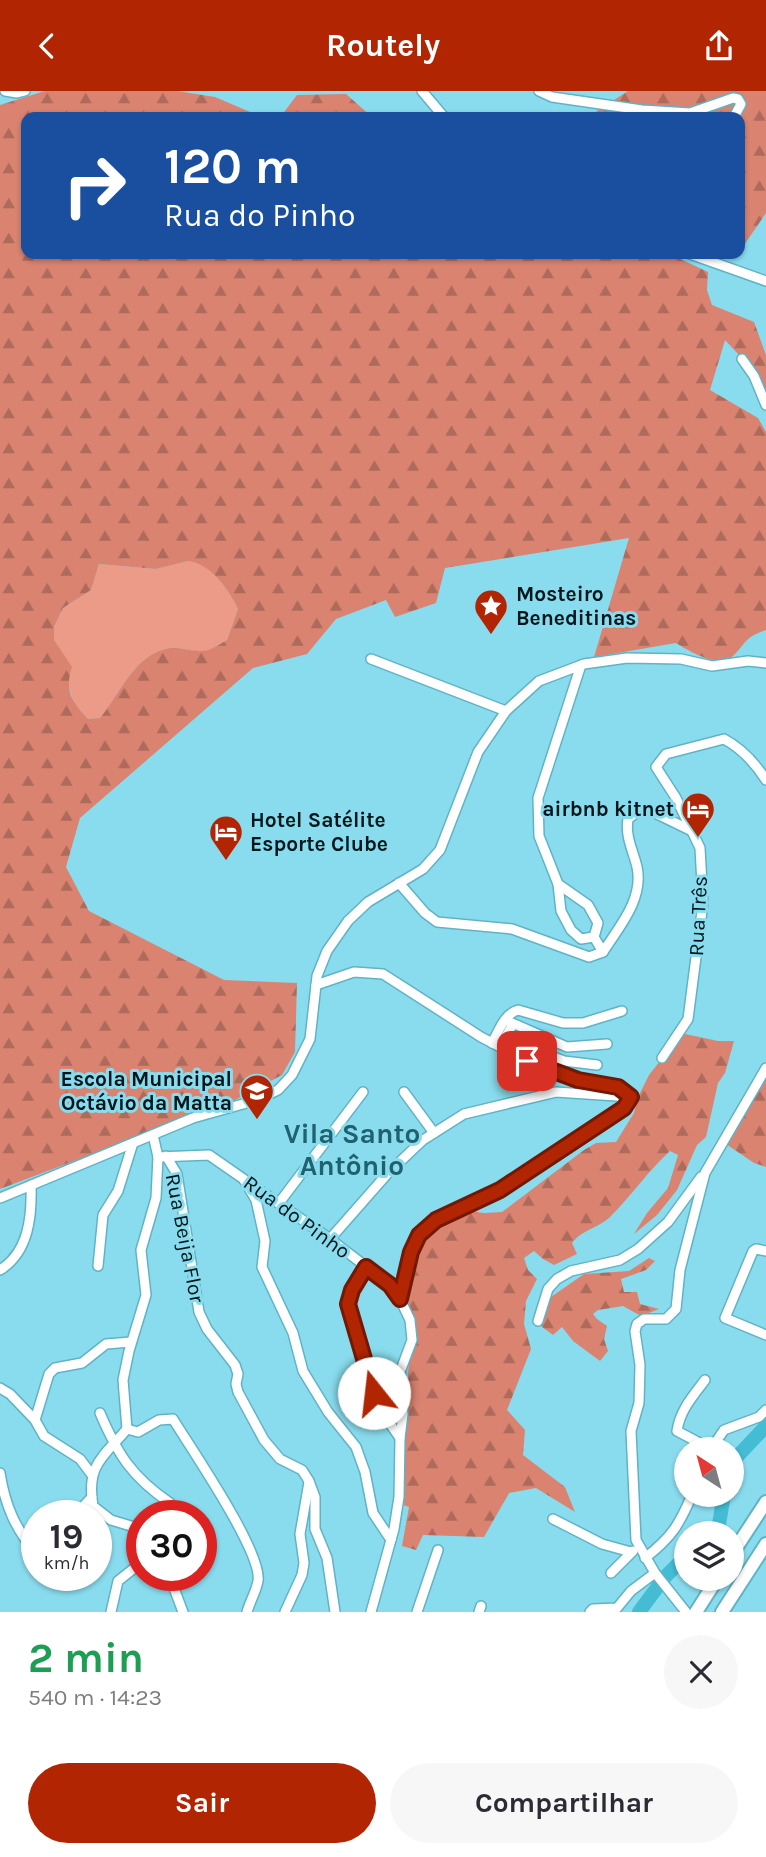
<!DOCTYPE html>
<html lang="pt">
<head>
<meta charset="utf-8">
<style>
  body { margin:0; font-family:Karla,sans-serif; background:#f7f7f7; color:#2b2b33; height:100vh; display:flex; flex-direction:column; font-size:26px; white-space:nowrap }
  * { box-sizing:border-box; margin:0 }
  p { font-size:23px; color:#7c7c81 }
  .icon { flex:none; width:38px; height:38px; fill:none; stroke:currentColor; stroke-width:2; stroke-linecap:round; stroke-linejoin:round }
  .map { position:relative; height:1521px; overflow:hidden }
  .drawer { display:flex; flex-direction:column; background:#fff; flex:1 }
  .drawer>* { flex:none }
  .top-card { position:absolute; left:21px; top:21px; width:724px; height:147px; border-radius:14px; box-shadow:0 2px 5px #0004; background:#1a4fa0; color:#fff; overflow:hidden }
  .needle { width:46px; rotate:324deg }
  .controls { position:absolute; left:674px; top:1346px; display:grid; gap:14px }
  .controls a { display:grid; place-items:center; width:70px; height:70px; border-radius:50%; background:#fff; box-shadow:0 2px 5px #0004; font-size:35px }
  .speed { position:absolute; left:21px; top:1409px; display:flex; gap:14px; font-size:35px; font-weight:700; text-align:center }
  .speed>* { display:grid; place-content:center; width:91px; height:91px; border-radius:50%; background:#fff; box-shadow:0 2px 5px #0004; line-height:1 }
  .speed small { font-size:18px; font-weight:400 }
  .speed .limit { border:10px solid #d22; background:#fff; color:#111 }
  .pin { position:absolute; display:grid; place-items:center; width:60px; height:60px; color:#fff; margin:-30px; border-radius:14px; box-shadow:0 4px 10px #0006 }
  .me { position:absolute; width:77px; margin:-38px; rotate:344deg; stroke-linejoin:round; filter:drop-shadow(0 0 5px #0008) }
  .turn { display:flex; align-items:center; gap:24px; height:147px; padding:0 28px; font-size:32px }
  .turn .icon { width:91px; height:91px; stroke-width:2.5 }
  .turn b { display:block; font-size:49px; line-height:60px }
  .round { display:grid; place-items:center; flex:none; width:74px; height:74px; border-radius:37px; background:#f7f7f7 }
  .headline { display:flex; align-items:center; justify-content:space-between; height:119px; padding:0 28px }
  h1 { font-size:42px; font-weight:700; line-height:52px; color:#1e9e55 }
  .action { display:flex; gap:14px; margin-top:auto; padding:14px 28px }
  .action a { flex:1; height:80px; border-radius:42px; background:#b12503; color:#fff; font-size:28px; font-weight:700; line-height:80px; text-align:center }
  .action a+a { background:#f7f7f7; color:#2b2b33 }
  header { display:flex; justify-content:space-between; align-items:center; height:91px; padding:0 28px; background:#b12503; color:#fff; font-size:32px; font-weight:700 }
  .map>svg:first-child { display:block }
  .green { fill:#ec9b89 }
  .forest { fill:url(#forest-firs); fill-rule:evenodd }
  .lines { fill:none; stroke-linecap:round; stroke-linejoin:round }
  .river { stroke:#43bcd4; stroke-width:14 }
  .minor-casing { stroke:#60b3c5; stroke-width:12 }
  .major-casing { stroke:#60b3c5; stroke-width:16 }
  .minor { stroke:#fff; stroke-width:9 }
  .major { stroke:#fff; stroke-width:12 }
  .route-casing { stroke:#731802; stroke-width:18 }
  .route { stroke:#b12503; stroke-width:12 }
  .labels { text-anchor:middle; stroke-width:6; stroke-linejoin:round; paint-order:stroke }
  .poi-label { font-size:21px; font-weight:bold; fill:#00161b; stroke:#89dcee; text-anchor:start }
  .street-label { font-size:21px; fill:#00161b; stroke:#89dcee }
  .district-label { font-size:28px; font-weight:bold; fill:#1f616e; stroke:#89dcee }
</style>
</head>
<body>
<header><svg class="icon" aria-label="back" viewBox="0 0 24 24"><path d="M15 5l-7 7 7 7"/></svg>Routely<svg class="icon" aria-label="share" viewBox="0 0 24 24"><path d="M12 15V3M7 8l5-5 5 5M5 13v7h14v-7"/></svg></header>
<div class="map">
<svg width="766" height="1521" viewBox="0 0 766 1521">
  <defs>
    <pattern id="forest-firs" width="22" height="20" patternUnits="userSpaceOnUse" patternTransform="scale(1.75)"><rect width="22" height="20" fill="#d98370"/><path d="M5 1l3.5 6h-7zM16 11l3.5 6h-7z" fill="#ae6a5b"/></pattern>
  </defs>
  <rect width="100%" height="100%" fill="#89dcee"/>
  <!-- green -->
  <path class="green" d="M188 470C212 473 228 497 238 518L227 549C220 553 210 560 203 561 192 561 181 556 170 557 134 563 121 602 100 627L88 628 74 612 54 549V536L63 517 91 499 99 473 156 478Z"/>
  <!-- forest -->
  <g class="forest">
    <path d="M45 0H177L215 6 262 26H26V163H674V165L708 181 707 199 712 214 754 231 766 264V306L753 279 725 249 710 299 758 327 766 341V539C748 545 748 548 736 562 721 580 691 561 676 552L594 566 629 447 445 477 436 512 395 526 386 509 336 528 307 563 253 577 80 727 66 776 89 820 224 889 297 892 295 961 282 984 235 1009 0 1098V14ZM188 470C211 473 228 497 238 518L227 549C220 553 210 560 203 560 192 561 181 556 170 557 134 563 121 602 100 627L88 628C72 611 64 600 72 576L54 549V536L63 517 91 499 99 473 156 478Z"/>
    <path d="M628 0H766V122L740 160V26H588Z"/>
    <path d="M346 3 372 26H273L281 25 297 4Z"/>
    <path d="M685 943 718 950H734L725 982 718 992 706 1046 697 1054 677 1099 657 1124 634 1143 647 1122 668 1097 678 1064 670 1060C648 1080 632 1104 611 1125 599 1137 583 1138 572 1152L577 1163 554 1174 543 1168 534 1160 524 1167 528 1179 537 1188 526 1210 524 1233 531 1258 507 1319 525 1339 523 1364 565 1396 575 1421 536 1397 509 1402 484 1446 423 1444 416 1459 402 1455 409 1416 400 1413 409 1269 415 1252V1235L408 1214 412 1182 423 1149 439 1131 464 1119 484 1122 502 1121 584 1059 596 1052 616 1051 634 1022 637 1008 649 984 679 946Z"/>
    <path d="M766 980V1076L754 1072 726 1053 737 1039 734 1034Z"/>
    <path d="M649 1167 655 1170 646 1179 621 1188 624 1201H637L640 1213 659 1218 641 1225 623 1215 598 1219 593 1223 597 1228 607 1235 604 1248 608 1260 600 1270 573 1250 562 1236 553 1244 538 1233 535 1227 538 1215 584 1183 629 1180Z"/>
  </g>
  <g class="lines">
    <!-- river -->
    <g class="river">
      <path d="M732 1371 766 1335"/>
      <path d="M710 1442 719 1433 724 1404"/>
      <path d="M639 1521 665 1486 686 1465"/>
    </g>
    <!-- minor casing -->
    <g class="minor-casing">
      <g id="minor">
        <path d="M5 0 17 2 25 0"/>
        <path d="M422 0 444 26"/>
        <path d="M539 0 552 6 642 19 690 22 733 7 738 8 741 13 734 26"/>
        <path d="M623 26 640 20"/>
        <path d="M690 163 766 190"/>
        <path d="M742 268 754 285 766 314"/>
        <path d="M371 568 506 620"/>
        <path d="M581 574 538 707 539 745 558 793 561 820 571 839 581 848 594 846"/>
        <path d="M399 792 425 822 437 831 512 838 589 866 603 861C619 836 644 808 637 776 633 759 625 746 628 728L640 719 653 721 692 740"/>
        <path d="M558 793 588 814 598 832 594 846 603 861"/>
        <path d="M316 894 354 881 383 883 481 946 527 970 578 989 618 996 630 1005"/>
        <path d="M510 931 567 956 607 953"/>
        <path d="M513 933 506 945 507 949 564 970 597 974"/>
        <path d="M492 952C499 940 504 923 518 919L563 932H583L622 920"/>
        <path d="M662 967 688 928 703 812 700 757 676 707 656 676 666 663 724 648C743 658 755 672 766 689"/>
        <path d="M404 1001 434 1042"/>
        <path d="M166 1065 177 1083 199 1221 207 1238 235 1274 238 1283 236 1293 238 1301 264 1349 280 1368 302 1379 309 1390 315 1406V1438L327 1467 335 1521"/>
        <path d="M158 1066 209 1064 330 1148 390 1194 400 1208 410 1229 412 1249 400 1281 403 1323 400 1347 399 1406 394 1438 371 1521"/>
        <path d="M244 1089 256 1109 265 1150 262 1176 293 1242 303 1280 328 1321 356 1356 365 1381 373 1422 391 1449"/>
        <path d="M0 1107 193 1027 257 1009 278 999 292 984 310 948 317 885 327 860 348 830 368 811 423 778 440 759 478 661 506 620 539 590 584 573 627 567 681 568 712 575 748 570 766 572"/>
        <path d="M279 1112 363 1001"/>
        <path d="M330 1148 388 1082 423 1049 464 1023 556 1001 631 1006"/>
        <path d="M766 1160 756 1158 753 1160 725 1227 766 1244"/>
        <path d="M98 1175 103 1124 118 1100 133 1052"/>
        <path d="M366 1176 352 1199 348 1213 374 1302 381 1320 400 1347"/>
        <path d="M0 1179C29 1161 32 1125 31 1094"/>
        <path d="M400 1208 411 1161 419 1144 436 1129 500 1099 624 1017 631 1006"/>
        <path d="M538 1230 548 1198 557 1188 571 1180 620 1169 638 1158 668 1131 701 1086"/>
        <path d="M705 1289C693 1305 680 1319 677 1340L711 1358"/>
        <path d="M0 1297 10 1303 35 1329 44 1345 80 1368 92 1384"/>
        <path d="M100 1322C118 1364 132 1386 170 1412"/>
        <path d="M35 1329 49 1283 55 1277 82 1272 106 1253 131 1251"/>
        <path d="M127 1338 123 1289 129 1260 146 1204 141 1159 156 1107 158 1066 153 1044"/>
        <path d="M127 1338 138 1341 159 1329 173 1328C190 1356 263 1462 258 1490 256 1501 250 1510 247 1521"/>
        <path d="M127 1338C103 1366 86 1374 93 1415L111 1429 131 1435 142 1450"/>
        <path d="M711 1358 724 1339 759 1326 766 1319"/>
        <path d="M0 1382C5 1414 15 1438 37 1463"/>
        <path d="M75 1424 92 1406"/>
        <path d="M553 1428 602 1453 631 1461"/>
        <path d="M645 1467C672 1446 679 1434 692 1404"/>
        <path d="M611 1482 633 1460"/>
        <path d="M66 1484 77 1492"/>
        <path d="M169 1484 183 1521"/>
        <path d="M111 1521 118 1490 142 1471"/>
        <path d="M285 1521 302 1484 304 1472 300 1443 309 1391"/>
        <path d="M417 1521 438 1459"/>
        <path d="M479 1521 481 1515"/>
        <path d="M590 1521 593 1518 617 1517 631 1500 655 1482"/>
        <path d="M686 1521 655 1482 636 1449 631 1340 639 1312 640 1274 635 1240 637 1233 644 1228H666L676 1218 680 1179 705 1082 766 977"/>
      </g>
    </g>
    <!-- major casing -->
    <g class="major-casing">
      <g id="major">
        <path d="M732 1463 766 1411"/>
        <path d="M696 1521 717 1488"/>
        <path d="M722 1521 766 1453"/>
      </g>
    </g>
    <!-- minor -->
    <use href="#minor" class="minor"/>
    <!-- major -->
    <use href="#major" class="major"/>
  </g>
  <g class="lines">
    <!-- route casing -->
    <g class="route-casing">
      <path id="route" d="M374 1302 348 1213 352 1199 366 1176 390 1194 400 1208 411 1161 419 1144 436 1129 500 1099 624 1017 631 1006 618 996 578 989 527 970"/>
    </g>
    <!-- route -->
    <use href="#route" class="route"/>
  </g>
  <!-- icons -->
  <defs>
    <g id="sight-pin" transform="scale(1.75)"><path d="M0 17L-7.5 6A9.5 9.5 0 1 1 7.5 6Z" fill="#b12503" stroke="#89dcee"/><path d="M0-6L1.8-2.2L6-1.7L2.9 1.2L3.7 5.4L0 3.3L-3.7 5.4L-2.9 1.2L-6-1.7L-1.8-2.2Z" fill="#fff"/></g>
    <g id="hotel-pin" transform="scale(1.75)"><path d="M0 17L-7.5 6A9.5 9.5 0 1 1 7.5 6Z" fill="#b12503" stroke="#89dcee"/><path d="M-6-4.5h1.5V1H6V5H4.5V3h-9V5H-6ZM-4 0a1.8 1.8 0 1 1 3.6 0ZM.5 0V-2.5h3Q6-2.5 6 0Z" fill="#fff"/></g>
    <g id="school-pin" transform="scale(1.75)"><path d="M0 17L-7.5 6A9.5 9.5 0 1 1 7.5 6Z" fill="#b12503" stroke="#89dcee"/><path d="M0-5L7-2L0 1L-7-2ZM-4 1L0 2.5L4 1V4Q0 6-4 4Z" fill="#fff"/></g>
  </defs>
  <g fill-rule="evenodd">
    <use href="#sight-pin" x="491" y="515"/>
    <use href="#hotel-pin" x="698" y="718"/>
    <use href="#hotel-pin" x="226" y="741"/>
    <use href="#school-pin" x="257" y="1000"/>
  </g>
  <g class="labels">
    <!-- poi labels -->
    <g class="poi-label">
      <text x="516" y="510">Mosteiro<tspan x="516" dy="24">Beneditinas</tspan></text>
      <text x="674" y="725" text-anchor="end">airbnb kitnet</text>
      <text x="250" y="736">Hotel Satélite<tspan x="250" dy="24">Esporte Clube</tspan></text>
      <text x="232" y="995" text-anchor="end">Escola Municipal<tspan x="232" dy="24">Octávio da Matta</tspan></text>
    </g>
    <!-- street labels -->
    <g class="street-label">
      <text transform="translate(698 825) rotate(-87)" y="7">Rua Três</text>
      <text transform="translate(297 1126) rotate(36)" y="7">Rua do Pinho</text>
      <text transform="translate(185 1147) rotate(79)" y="7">Rua Beija Flor</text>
    </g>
    <!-- district labels -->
    <g class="district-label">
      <text x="352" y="1052">Vila Santo<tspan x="352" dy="32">Antônio</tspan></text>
    </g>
  </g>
</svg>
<div class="controls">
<a><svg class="needle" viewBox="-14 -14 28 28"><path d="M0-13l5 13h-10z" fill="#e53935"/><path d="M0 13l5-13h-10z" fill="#7c7c81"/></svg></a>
<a><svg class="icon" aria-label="layers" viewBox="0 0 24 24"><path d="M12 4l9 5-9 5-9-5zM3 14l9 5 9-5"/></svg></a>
</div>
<div class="speed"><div>19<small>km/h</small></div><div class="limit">30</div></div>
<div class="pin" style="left:527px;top:970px;background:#d93025"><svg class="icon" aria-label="arrive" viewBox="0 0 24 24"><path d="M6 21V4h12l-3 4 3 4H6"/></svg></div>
<svg class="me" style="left:374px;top:1302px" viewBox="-20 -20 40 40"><circle r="19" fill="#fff"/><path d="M0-13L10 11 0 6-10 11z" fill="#b12503"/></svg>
<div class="top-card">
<div class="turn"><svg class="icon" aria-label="right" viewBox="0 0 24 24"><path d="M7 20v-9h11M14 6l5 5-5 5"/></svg><div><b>120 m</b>Rua do Pinho</div></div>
</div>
</div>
<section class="drawer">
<div class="headline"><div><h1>2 min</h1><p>540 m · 14:23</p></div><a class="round"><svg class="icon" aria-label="close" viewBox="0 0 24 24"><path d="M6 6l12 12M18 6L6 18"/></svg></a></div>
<div class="action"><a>Sair</a><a>Compartilhar</a></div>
</section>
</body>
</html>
